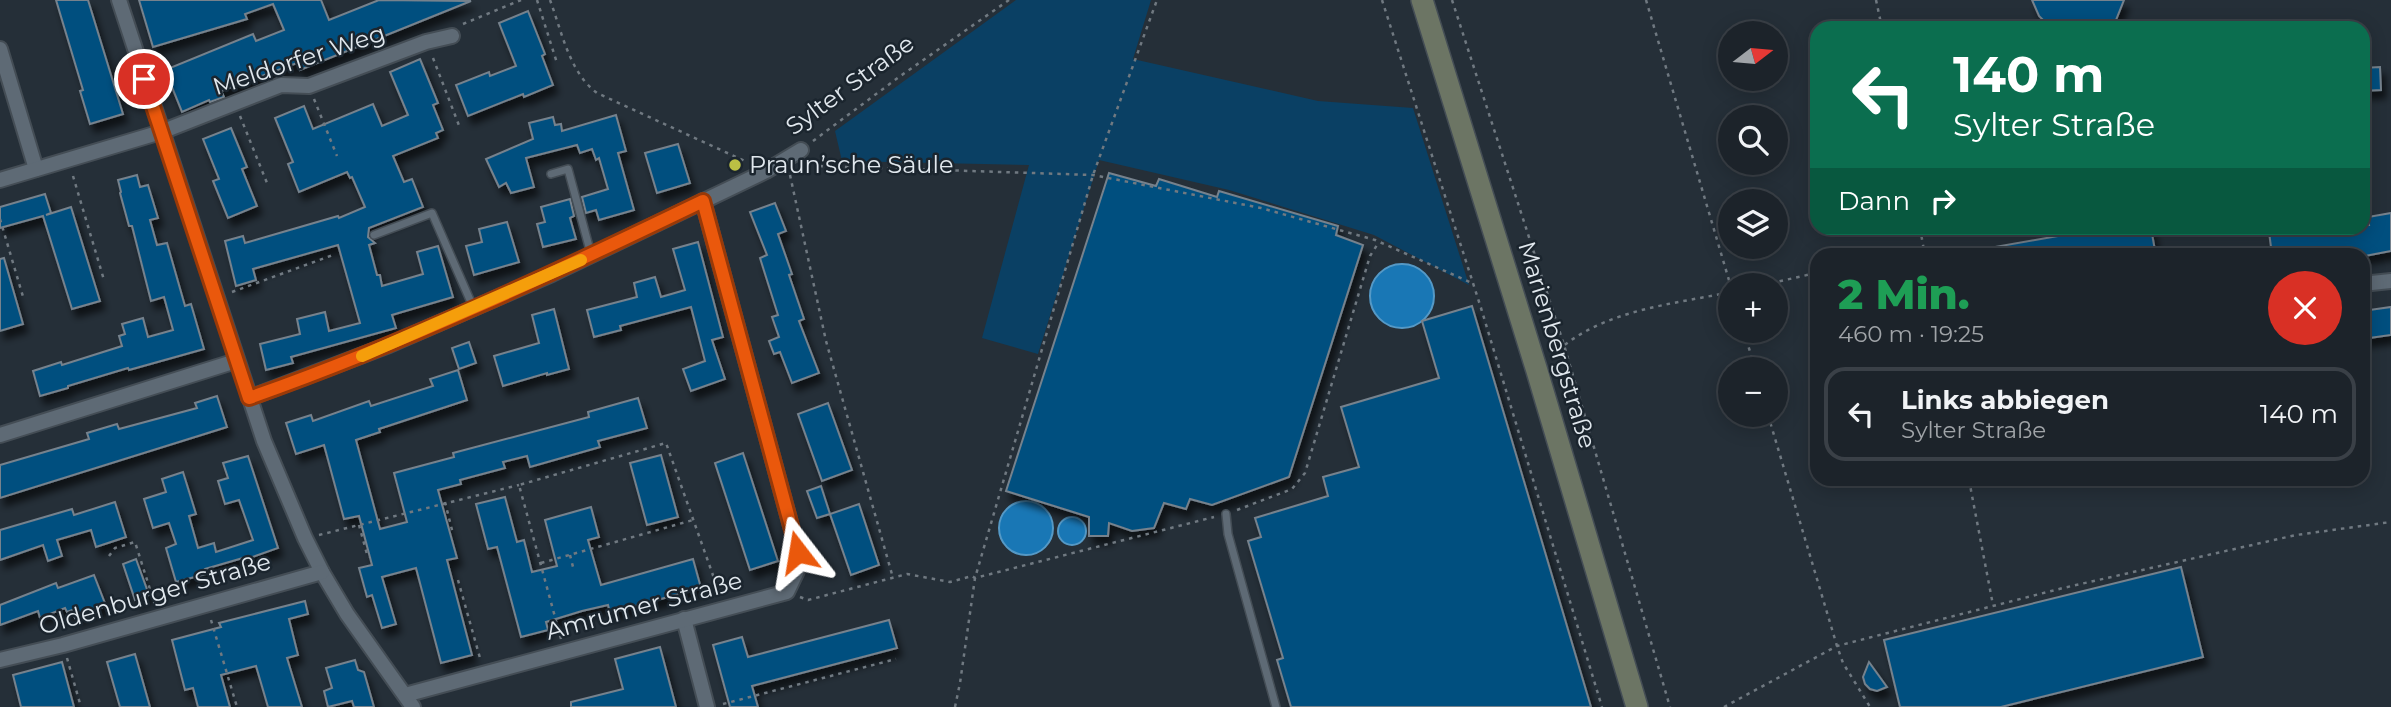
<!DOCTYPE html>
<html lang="de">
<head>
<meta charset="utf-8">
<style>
  body { margin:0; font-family:Montserrat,sans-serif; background:#292f36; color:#f1f3f6; height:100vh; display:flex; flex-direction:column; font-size:26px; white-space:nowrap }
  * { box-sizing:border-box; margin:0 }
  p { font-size:23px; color:#a0a4a8 }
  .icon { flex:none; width:38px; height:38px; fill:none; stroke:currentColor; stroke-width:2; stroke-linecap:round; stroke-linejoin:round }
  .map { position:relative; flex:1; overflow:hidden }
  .panel { position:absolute; left:1810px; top:248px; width:560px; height:238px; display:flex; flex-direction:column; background:#1c232a; border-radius:21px; box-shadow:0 4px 18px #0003,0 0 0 2px #3a4047 }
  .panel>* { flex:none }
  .top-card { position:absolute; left:1810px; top:21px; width:560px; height:214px; border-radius:21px; box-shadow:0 4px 18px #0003,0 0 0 2px #3a4047; background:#0b6e4f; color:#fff; overflow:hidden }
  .needle { width:46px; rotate:74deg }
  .buttons { position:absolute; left:1718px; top:21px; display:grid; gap:14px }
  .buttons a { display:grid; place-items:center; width:70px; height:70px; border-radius:50%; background:#1c232a; box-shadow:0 4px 18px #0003,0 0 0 2px #3a4047; font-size:35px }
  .pin { position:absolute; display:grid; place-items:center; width:60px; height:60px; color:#fff; margin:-30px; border:4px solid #fff; border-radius:50%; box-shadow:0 2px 7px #0007 }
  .me { position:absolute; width:77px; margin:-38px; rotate:346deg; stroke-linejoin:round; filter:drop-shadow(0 0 5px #0008) }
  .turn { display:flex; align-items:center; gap:24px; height:147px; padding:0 28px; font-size:32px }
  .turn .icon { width:91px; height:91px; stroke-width:2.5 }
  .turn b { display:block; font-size:49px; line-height:60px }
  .then { display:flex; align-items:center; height:66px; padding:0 28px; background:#0003; gap:14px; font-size:26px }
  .round { display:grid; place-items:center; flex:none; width:74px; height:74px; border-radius:37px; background:#292f36 }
  .overview { display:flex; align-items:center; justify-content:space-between; height:119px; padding:0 28px }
  h1 { font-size:42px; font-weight:800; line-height:52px; color:#1e9e55 }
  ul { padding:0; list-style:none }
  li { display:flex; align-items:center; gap:21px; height:94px; margin:0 14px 10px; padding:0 14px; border:4px solid #3a4047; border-radius:21px }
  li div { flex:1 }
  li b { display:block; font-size:26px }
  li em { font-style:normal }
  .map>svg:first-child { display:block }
  .green { fill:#0a4064 }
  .water { fill:#1977b5; stroke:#5599c6; stroke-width:2 }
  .building { fill:#04507f; stroke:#76828d; stroke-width:2; filter:url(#shadow) }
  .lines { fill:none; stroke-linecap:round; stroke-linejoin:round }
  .service-casing { stroke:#444d55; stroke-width:10 }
  .minor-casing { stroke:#444d55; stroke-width:18 }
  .secondary-casing { stroke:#444d55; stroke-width:24 }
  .path { stroke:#707981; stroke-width:2.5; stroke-dasharray:3.5 5; stroke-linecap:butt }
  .service { stroke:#5e6a75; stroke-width:7 }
  .minor { stroke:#5e6a75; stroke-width:14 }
  .secondary { stroke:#6c7564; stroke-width:21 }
  .route-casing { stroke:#983908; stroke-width:18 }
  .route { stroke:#ea580c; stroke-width:12 }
  .slow { stroke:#f59e0b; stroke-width:12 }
  .poi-dot { fill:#bbc044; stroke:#1b252e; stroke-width:2.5 }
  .labels { text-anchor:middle; stroke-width:5; stroke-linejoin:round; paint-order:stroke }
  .street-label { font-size:24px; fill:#e1e8ee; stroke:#1b252e }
  .poi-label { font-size:24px; fill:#e1e8ee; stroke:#1b252e; text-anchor:start }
</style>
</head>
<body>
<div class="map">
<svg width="2391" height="707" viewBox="0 0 2391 707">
  <defs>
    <filter id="shadow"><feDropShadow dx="4.5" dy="8" stdDeviation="3.5" flood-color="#0009"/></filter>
  </defs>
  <rect width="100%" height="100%" fill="#252f38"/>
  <!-- green -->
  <path class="green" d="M1016 0H1151L1133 59 1318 101 1413 108 1469 285 1374 235 1229 190 1099 160 1038 354 982 338 1029 165 842 161 835 131Z"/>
  <!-- water -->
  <g class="water">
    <circle cx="1402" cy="296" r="32"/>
    <circle cx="1026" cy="528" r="27"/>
    <circle cx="1072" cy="531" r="14"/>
  </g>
  <!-- building -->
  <g class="building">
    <path d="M56 0H88L123 114 90 124 80 91 83 90Z"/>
    <path d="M139 0H321L329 20 379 0 471 1 300 70 297 63 221 91 224 97 210 102 209 100 182 112 165 70 253 34 256 41 284 30 273 4 245 14 247 19 153 47Z"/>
    <path d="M2032 0H2124L2116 20 2108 28H2051L2039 16Z"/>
    <path d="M528 11 545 54 542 56 553 85 524 97 523 94 468 116 456 85 489 72 490 76 516 66 499 23Z"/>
    <path d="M420 59 438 103 433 105 443 130 436 133 438 138 393 156 404 182 412 179 423 207 369 228 368 237 375 243 369 245 377 275H380L382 286 423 274 417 252 438 246 453 297 392 315 396 328 291 357 293 363 266 370 260 344 300 334 297 319 325 312 329 331 360 323 338 245 253 269 256 280 236 286 225 241 243 236 245 243 338 216 339 218 365 207 352 177 350 178 347 172 299 192 288 164 293 162 275 118 304 106 313 129 373 104 382 126 408 115 390 72Z"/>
    <path d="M2380 67 2381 90 2362 91V68Z"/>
    <path d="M616 115 626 151 618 153 634 210 599 220 596 210 586 213 582 197 608 189 599 158 596 160 592 149 580 153 577 145 526 158 534 187 511 193 506 183 499 187 486 159 533 139 529 123 553 117 555 125 561 124 562 131Z"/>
    <path d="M231 128 247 167 242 169 257 206 228 218 213 181 219 179 203 139Z"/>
    <path d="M678 144 690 183 657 193 645 153Z"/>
    <path d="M1109 173 1156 186 1159 179 1217 197 1219 191 1338 226 1336 235 1363 245 1289 477 1212 505 1190 499 1186 509 1164 503 1154 528 1132 531 1109 523 1108 536H1089V517L1006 491Z"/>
    <path d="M137 175 140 187 148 185 158 218 150 220 157 245 167 243 185 306 191 304 204 349 129 370 128 368 68 386V388L40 396 33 371 61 362 62 365 122 346 119 336 125 334 122 324 143 318 148 337 173 330 164 297 151 301 132 226H129L120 193 121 192 118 180Z"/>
    <path d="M45 194 51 213 46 215 71 207 100 301 72 309 43 216 0 228V207Z"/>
    <path d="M570 199 574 216 570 218 576 239 543 247 537 224 545 222 541 207Z"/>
    <path d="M775 203 786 231 778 234 792 274 789 275 804 319 799 321 819 373 792 383 780 352 774 354 769 341 779 337 772 317 778 315 760 258 767 255 750 212Z"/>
    <path d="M2391 213V251L2365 256H2328L2327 248 2272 255 2269 232 2273 231 2272 228H2304L2305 234 2362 228V225H2369L2368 217Z"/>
    <path d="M507 222 519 262 474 275 466 246 482 242 479 229Z"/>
    <path d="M2104 228H2151L2156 256H1990L1989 248Z"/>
    <path d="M698 242 723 337 712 340 725 379 691 391 683 369 705 361 691 307 620 326 621 330 594 337 587 310 637 297 634 283 655 277 661 297 685 290 673 249Z"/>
    <path d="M4 258 23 324 0 331V259Z"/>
    <path d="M1472 306 1591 707H1291L1277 660 1283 658 1248 541 1261 537 1255 518 1328 496 1323 477 1359 467 1341 407 1439 378 1422 321Z"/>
    <path d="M2391 307V335L2362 339V311Z"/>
    <path d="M554 309 569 369 547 375V373L503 386 494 356 539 343 532 315Z"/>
    <path d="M469 342 476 363 459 369 452 348Z"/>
    <path d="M458 370 467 400 379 429 380 432 356 440 380 529 407 522 394 473 454 457 453 453 589 417 588 412 638 398 647 428 598 441 600 447 530 467 527 456 503 462 505 468 460 480 461 484 438 490 457 558 447 560 472 655 441 663 416 568 382 577 396 624 382 628 372 595 367 597 359 568 372 565 359 516 344 519 324 445 296 454 286 423 311 415 313 421 369 401 371 406 433 386 430 379Z"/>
    <path d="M217 396 227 427 0 498V465L89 439 87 433 117 424 119 429 197 408 195 403Z"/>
    <path d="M828 403 852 470 822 481 798 414Z"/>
    <path d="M743 453 778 561 750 570 715 463Z"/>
    <path d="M661 455 678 517 647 525 630 463Z"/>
    <path d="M248 456 278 548 244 560 243 558 205 569 206 574 176 582 166 548 176 544 169 523 153 528 144 499 166 492 162 479 183 472 196 514 189 516 198 548 214 543 216 552 253 540 239 500 225 504 218 481 228 478 223 463Z"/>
    <path d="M821 486 830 514 817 518 807 491Z"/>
    <path d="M505 497 517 542 524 540 532 572 557 566 545 520 591 507 599 537 588 540 601 585 693 559 701 588 610 613 608 605 582 611 546 622 548 630 521 637 497 547 488 549 476 504Z"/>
    <path d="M115 502 126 537 96 547 91 530 57 540 62 556 48 561 43 545 0 560V530L72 509 74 515Z"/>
    <path d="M859 504 879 565 851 575 830 514Z"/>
    <path d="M136 559 149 595 135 600 123 564Z"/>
    <path d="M2181 567 2203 657 2001 707H1900L1884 640Z"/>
    <path d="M94 575 106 606 75 618 72 610 67 612 65 608 40 618 38 611 0 625V605L56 583 58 588Z"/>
    <path d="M305 601 308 614 289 619 298 655 287 658 302 707H268L256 666 221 675 230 707H198L193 688 185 690 172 640 221 627 219 623Z"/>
    <path d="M889 620 897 648 752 686 758 707H730L713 645 742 637 748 657Z"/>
    <path d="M660 647 676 707H571V702L623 689 615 659Z"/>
    <path d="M135 654 150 707H120L107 662Z"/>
    <path d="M355 660 358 670 364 672 374 707H354L352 701 328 707 324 691 332 688 326 668Z"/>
    <path d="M62 662 74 707H21L13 675Z"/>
    <path d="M1869 662 1887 687 1877 691 1870 689 1865 684 1863 677Z"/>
  </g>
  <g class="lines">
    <!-- service casing -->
    <g class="service-casing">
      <g id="service">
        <path d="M551 174 568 169 591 254"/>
        <path d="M374 235 432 213 474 309"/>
        <path d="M1226 514 1228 534 1276 707"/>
      </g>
    </g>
    <!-- minor casing -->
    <g class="minor-casing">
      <g id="minor">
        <path d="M119 0 264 441 305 538 322 572 347 614 413 707"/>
        <path d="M0 49 36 169"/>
        <path d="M0 180 161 132 281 85 309 86 426 42 452 36"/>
        <path d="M2362 284 2391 281"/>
        <path d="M249 398 389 345 552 274 766 171 801 150"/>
        <path d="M0 435 236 361"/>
        <path d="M684 619 707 707"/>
        <path d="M0 660 63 645 322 572"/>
        <path d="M405 695 787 592 797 571 798 552 703 201"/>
      </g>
    </g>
    <!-- secondary casing -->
    <g class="secondary-casing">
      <path id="secondary" d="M1422 0 1537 371 1637 707"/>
    </g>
    <!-- path -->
    <g class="path">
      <path d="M537 0 557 63"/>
      <path d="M550 0C562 32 569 72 597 93L747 162"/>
      <path d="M1382 0 1481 308 1602 707"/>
      <path d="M1452 0 1564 345 1670 707"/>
      <path d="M1646 0 1731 287"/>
      <path d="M1876 0 1882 28"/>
      <path d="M463 24 521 0"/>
      <path d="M433 58 460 128"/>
      <path d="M314 99 337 156"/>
      <path d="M240 116 267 183"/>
      <path d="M813 141 899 77 1009 0"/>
      <path d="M813 161 818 166 1093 175 1261 208 1375 240 1472 283"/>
      <path d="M790 175 826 341 893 578"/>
      <path d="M73 176 104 280"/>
      <path d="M0 219 24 300"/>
      <path d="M1920 228 1925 256"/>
      <path d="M1897 256 1924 249"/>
      <path d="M1763 285 1816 273"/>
      <path d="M232 292 333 255"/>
      <path d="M1744 331 1755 369"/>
      <path d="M1552 356C1599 310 1669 305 1731 292"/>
      <path d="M1768 415 1837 646 1843 663 1870 707"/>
      <path d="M1969 480 1993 605"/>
      <path d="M445 502 453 534"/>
      <path d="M1237 510 1292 489 1305 473 1370 256 1379 242"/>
      <path d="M359 525 368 558"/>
      <path d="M319 535 519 485"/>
      <path d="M570 555 573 567"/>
      <path d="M109 556 115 548 135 542 155 605"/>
      <path d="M541 563 693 520"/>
      <path d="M458 580 480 658"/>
      <path d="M800 597 808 600 907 574 950 582 972 576 975 578 1214 517"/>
      <path d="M211 620 237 707"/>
      <path d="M561 639 519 485 666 443 720 595"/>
      <path d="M67 658 81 707"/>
      <path d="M723 704 896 659"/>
      <path d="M955 707 960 683 975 578 1093 175 1157 0"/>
      <path d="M1724 707 1837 646 2063 588 2296 535 2391 522"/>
    </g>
    <!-- service -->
    <use href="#service" class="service"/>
    <!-- minor -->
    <use href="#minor" class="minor"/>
    <!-- secondary -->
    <use href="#secondary" class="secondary"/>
  </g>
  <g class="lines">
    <!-- route casing -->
    <g class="route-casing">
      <path id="route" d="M144 79 249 398C405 343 554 273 703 201L798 552"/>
    </g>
    <!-- route -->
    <use href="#route" class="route"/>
    <!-- slow -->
    <path class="slow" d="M362 356 581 260"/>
  </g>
  <!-- markers -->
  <circle class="poi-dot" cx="735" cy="165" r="7"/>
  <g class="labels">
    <!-- street labels -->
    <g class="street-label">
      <text transform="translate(299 60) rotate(-18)" y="8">Meldorfer Weg</text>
      <text transform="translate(850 85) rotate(-36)" y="8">Sylter Straße</text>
      <text transform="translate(1557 345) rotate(73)" y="8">Marienbergstraße</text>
      <text transform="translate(155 594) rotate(-16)" y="8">Oldenburger Straße</text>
      <text transform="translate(644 606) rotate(-15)" y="8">Amrumer Straße</text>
    </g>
    <!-- poi labels -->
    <g class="poi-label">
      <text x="749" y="173">Praun’sche Säule</text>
    </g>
  </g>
</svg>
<div class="buttons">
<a><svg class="needle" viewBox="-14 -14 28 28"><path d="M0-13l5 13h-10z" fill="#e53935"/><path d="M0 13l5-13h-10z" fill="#a0a4a8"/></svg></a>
<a><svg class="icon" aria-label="search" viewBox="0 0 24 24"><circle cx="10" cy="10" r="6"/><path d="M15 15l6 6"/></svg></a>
<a><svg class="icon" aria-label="layers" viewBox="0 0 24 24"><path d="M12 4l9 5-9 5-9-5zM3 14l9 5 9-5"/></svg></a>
<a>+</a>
<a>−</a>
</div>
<div class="pin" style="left:144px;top:79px;background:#d93025"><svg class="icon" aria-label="arrive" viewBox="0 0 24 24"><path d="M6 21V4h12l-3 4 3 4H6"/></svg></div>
<svg class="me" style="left:798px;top:552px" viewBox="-20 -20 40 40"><path d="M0-17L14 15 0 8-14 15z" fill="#ea580c" stroke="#fff" stroke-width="4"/></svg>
<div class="top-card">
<div class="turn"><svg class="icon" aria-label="left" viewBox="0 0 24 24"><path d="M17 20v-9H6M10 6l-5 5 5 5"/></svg><div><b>140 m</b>Sylter Straße</div></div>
<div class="then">Dann<svg class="icon" aria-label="right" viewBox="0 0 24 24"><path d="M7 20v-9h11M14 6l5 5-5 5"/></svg></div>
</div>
<section class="panel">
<div class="overview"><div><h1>2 Min.</h1><p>460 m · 19:25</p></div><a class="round" style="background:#d93025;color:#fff"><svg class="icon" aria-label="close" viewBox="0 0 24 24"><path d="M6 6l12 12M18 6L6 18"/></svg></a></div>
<ul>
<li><svg class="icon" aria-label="left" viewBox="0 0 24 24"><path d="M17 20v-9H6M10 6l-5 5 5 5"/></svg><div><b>Links abbiegen</b><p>Sylter Straße</p></div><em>140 m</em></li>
</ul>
</section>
</div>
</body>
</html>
